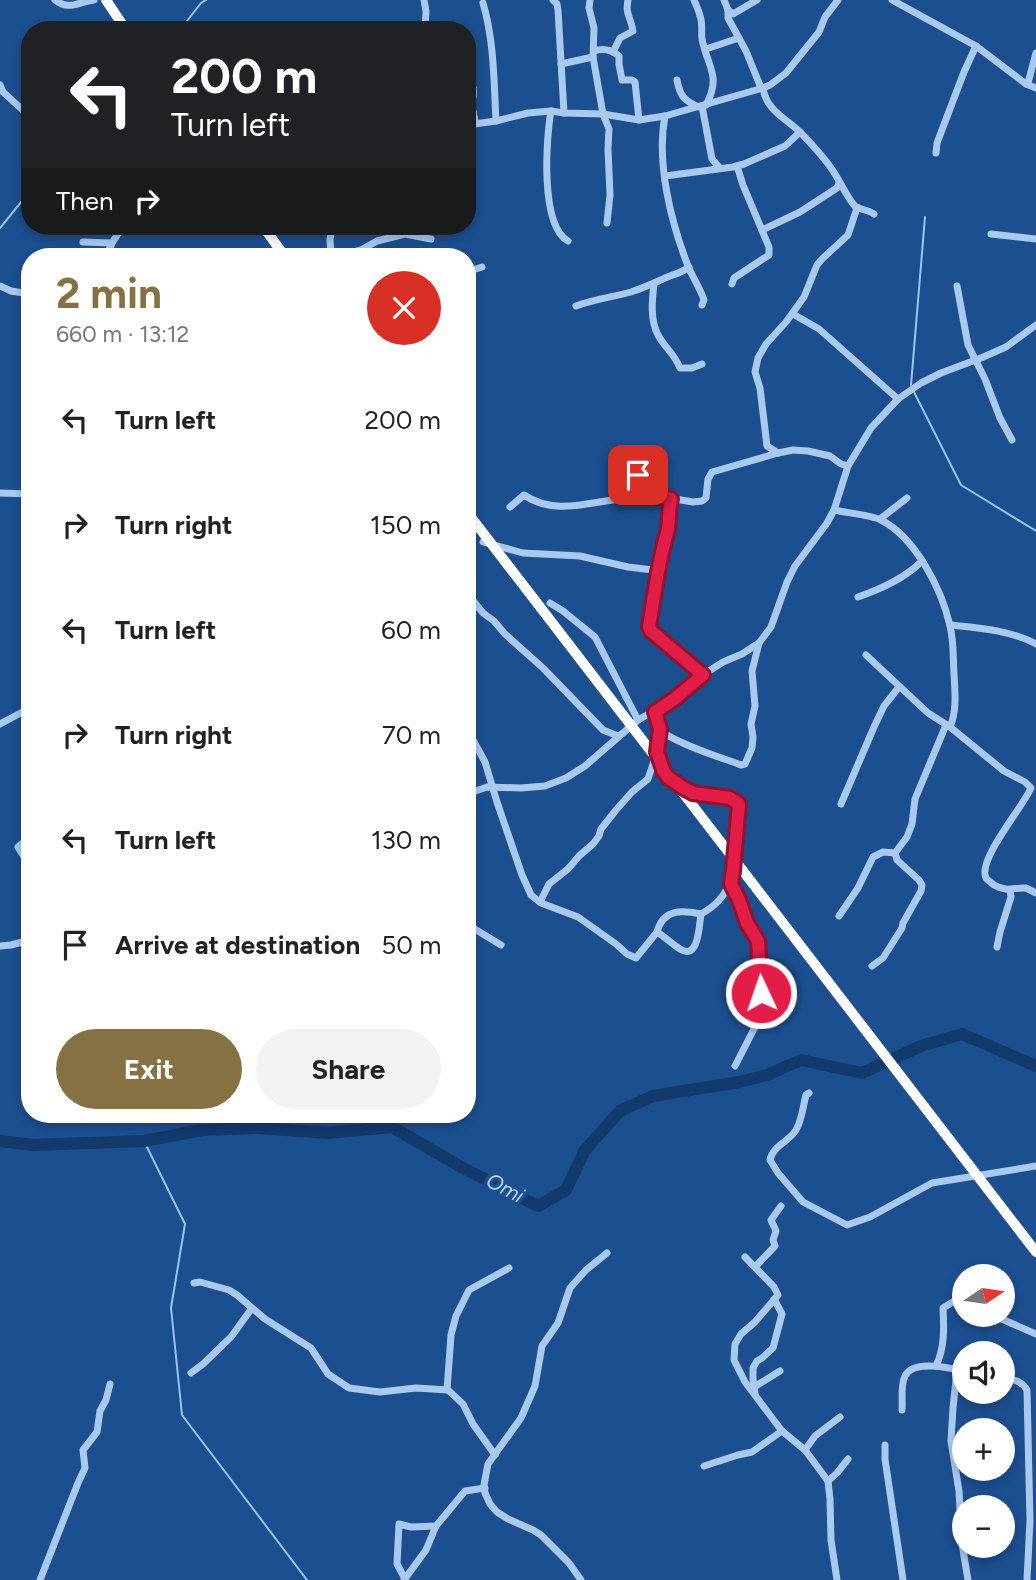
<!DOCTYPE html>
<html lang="en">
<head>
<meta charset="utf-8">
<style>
  body { margin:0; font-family:Figtree,sans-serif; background:#f2f2f2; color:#222; height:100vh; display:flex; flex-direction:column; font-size:26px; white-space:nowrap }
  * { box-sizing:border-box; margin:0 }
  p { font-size:23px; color:#767676 }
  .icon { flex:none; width:38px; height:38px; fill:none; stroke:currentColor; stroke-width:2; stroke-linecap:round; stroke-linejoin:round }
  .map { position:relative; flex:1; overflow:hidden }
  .drawer { position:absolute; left:21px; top:248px; width:455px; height:875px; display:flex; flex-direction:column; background:#fff; border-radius:28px; box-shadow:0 4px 10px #0003 }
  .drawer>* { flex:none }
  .top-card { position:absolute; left:21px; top:21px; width:455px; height:214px; border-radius:28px; box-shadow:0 4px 10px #0003; background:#202124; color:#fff; overflow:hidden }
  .needle { width:46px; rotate:77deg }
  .controls { position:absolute; left:952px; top:1264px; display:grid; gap:14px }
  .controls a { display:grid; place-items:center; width:63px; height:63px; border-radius:50%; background:#fff; box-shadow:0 4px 10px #0003; font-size:35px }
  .pin { position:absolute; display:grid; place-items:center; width:60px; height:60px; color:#fff; margin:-30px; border-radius:14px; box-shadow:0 4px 10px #0006 }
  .me { position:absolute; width:77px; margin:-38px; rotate:357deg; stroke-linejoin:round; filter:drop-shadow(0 0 5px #0008) }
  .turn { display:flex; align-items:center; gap:24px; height:147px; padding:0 35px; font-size:32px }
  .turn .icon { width:91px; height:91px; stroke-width:2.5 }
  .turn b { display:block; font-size:49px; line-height:60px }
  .then { display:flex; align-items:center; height:66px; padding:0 35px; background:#0003; gap:14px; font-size:26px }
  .round { display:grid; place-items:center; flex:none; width:74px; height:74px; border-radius:37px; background:#f2f2f2 }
  .headline { display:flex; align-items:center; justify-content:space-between; height:119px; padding:0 35px }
  h1 { font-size:42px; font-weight:700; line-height:52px; color:#857141 }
  .cta { display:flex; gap:14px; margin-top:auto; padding:14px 35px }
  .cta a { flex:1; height:80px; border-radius:42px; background:#857141; color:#fff; font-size:28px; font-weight:700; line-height:80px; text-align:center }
  .cta a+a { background:#f2f2f2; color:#222 }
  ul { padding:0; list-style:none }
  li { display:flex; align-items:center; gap:21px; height:105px; padding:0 35px }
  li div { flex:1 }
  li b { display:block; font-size:26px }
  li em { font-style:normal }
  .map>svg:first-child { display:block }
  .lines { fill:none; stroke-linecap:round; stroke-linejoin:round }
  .stream { stroke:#9cc4f0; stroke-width:2 }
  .river { stroke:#123a6d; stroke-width:12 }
  .minor { stroke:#a9c9ee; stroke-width:7 }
  .highway { stroke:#fff; stroke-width:10 }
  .route-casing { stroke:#92132f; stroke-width:18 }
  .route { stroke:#e11d48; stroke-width:12 }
  .labels { text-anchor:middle; stroke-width:7; stroke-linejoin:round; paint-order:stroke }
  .water-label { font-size:21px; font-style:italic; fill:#b5d3f5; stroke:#1b4f8f }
</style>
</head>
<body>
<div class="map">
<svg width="1036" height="1580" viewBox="0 0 1036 1580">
  <rect width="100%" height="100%" fill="#1b4f8f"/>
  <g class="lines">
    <!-- stream -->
    <g class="stream">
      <path d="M180 30 201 3 206 0"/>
      <path d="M0 228 30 191"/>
      <path d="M911 385 925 217"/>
      <path d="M914 392 961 485 1036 531"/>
      <path d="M144 1141 185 1224 171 1308 182 1415 307 1580"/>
    </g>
    <!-- river -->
    <path class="river" d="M0 1141 33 1145 144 1141 202 1130 257 1128 328 1133 392 1127 463 1168 538 1206 566 1190 585 1150 620 1111 653 1096 739 1082 767 1075 801 1060 862 1073 921 1046 962 1034 1036 1066"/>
    <!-- minor -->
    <g class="minor">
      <path d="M55 0C69 11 78 2 94 0"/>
      <path d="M424 0 426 11 425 30"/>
      <path d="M553 0 557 4 558 10 564 113"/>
      <path d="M590 0 589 8 594 28 593 57 603 114 609 129 608 149 610 195 607 223"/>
      <path d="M694 0C696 5 699 11 700 16 703 23 701 31 702 39 707 66 722 76 706 105"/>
      <path d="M724 0 728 10V18L746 51 761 88"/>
      <path d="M892 0 976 46 1026 84 1036 88"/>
      <path d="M483 3C494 40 494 82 496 121"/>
      <path d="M728 10 733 14 757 0"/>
      <path d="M706 49 739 38"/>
      <path d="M594 51C603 48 612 50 619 56V64L622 80H632L635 82 639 120"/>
      <path d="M613 52 620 38 633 31C631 17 625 15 628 0"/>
      <path d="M561 64 593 57"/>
      <path d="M677 80C680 96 684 101 699 107"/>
      <path d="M1026 84 1028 83 1036 53"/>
      <path d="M0 85 3 92 26 113 30 112"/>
      <path d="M472 85C476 94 471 99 472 107 473 113 475 117 475 124"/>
      <path d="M763 88C766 110 785 118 800 132 810 142 828 162 835 174 839 180 850 202 855 206 860 210 869 210 874 214"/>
      <path d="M702 106 712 159 720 168"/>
      <path d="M551 111C546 139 540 225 568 241"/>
      <path d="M665 116C656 163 671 222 688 266 693 278 700 288 704 300L702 305"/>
      <path d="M467 125 496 121 528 113 551 111 564 113 603 114 639 120 665 116 763 88 770 85 786 73 819 32 825 17 838 0"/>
      <path d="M936 153 937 143 964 72 976 46"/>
      <path d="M665 176 733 167 744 164 785 146 800 132"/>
      <path d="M762 230 800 212 837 188 839 183"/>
      <path d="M991 234 1036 239"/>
      <path d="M83 242 112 243"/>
      <path d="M331 253H350L361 250 377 241 405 234 431 239"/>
      <path d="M106 257 112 243 123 226"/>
      <path d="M331 257 330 239 333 226"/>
      <path d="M467 272 482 267"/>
      <path d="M654 284C652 300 650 320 658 335 665 348 674 353 680 368H692L702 364"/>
      <path d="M732 284 734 278 769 255V247L743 185 737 166"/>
      <path d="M0 286 11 291 30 294"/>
      <path d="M957 286 968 345 985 379 1000 418 1012 440"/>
      <path d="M576 306C595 299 613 297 631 292 643 288 652 284 663 279 672 274 681 274 689 267"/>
      <path d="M793 314 819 329 898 399"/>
      <path d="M778 453 767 446 760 388 755 372 758 358 766 344 786 322 804 297 817 265 822 259 848 235 857 208"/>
      <path d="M612 468 624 466 633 468 651 495 693 502 702 501 706 498 708 479 712 472 778 453 793 450 808 451 830 456 841 464 848 466"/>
      <path d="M0 493 30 494"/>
      <path d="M510 507 524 495C553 515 587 503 619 499 634 498 635 503 651 495"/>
      <path d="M834 510C847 513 871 515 881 520 916 538 942 590 950 626 954 642 953 659 954 674 955 692 957 711 950 727"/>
      <path d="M880 519 907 498"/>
      <path d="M483 542 523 553 580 556 628 567 653 570 659 566 664 540 668 531V509L671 499"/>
      <path d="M659 566 649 627 651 631 703 675"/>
      <path d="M467 593 483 613 494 621 505 634 543 668 603 730 618 736"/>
      <path d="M858 597C881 589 904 579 922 561"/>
      <path d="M550 603 563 611 595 637 638 720"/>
      <path d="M950 625C979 628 1010 630 1036 644"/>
      <path d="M866 655 928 713 950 727 1004 771 1025 782 1031 788C1023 807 977 860 986 878 987 880 993 884 994 885 1008 893 1014 887 1026 888 1028 889 1034 892 1036 893"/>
      <path d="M655 712C656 716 657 724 659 728 667 741 726 759 741 765L745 764 752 748 753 737 751 724 755 706 752 671 759 643"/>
      <path d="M0 724 30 708"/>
      <path d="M467 729 485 762 497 802 522 875 531 895 541 903 578 917 616 944 627 954 636 958 657 932C665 937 672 944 680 949 699 961 699 925 701 914"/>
      <path d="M467 794 487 787 521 788 545 786 566 778 585 766 638 720 673 700 698 678 723 662 742 654 759 643 771 627 787 582 795 566 827 523 834 510 848 466 871 428 898 399 921 383 941 373 981 358 1006 347 1036 325"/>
      <path d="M841 804 874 727 884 706 899 687"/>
      <path d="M30 837 18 847 30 867"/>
      <path d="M731 884 739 900 747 923 758 941 761 993 759 1012 755 1027 735 1066"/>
      <path d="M540 902 549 884 568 869 579 856 593 844 599 836 601 829 616 810 632 792 648 779 657 752 660 729"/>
      <path d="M839 916 858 888 873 857 883 852 895 853 907 837 912 824 915 799 946 725"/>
      <path d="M467 921 473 928 501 945"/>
      <path d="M657 932C663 909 681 910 701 914 734 896 734 871 736 838 737 827 740 815 739 804L730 798 693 793 680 786"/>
      <path d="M0 946 11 945 30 940"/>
      <path d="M997 947 1000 932 1011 897 1010 890"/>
      <path d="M872 966 883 958 902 928 903 923 921 891 922 885 919 880 897 860 895 853"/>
      <path d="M809 1093 806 1095C803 1106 802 1120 796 1130 789 1142 773 1145 770 1160L778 1173 803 1202 847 1225 870 1217 932 1183 1036 1166"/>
      <path d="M745 1257 774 1287 778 1295 755 1322 741 1334 735 1344 734 1360 745 1382 782 1431 805 1450 828 1481"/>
      <path d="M756 1266 775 1246 773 1240 776 1231 771 1220 781 1206"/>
      <path d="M194 1283 200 1282 229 1290 237 1295 265 1319 311 1348 328 1374 349 1388 380 1392 416 1388 448 1390 463 1404 473 1424 495 1455"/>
      <path d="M990 1314 1036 1334"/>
      <path d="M936 1366C945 1347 944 1328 943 1308L956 1300 964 1303"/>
      <path d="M957 1370 953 1408 951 1441 959 1491 962 1544 968 1580"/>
      <path d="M191 1373 203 1364 231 1337 252 1308"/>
      <path d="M1003 1378C1014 1380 1021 1380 1027 1390L1030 1521 1027 1580"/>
      <path d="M754 1387 780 1371"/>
      <path d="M447 1390 451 1335 456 1316 469 1290 509 1268"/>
      <path d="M755 1394 753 1379V1368L757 1361 762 1358 773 1348 782 1314 774 1299"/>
      <path d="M902 1410C903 1400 900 1386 905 1376 913 1359 950 1368 964 1371"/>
      <path d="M885 1445V1459L903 1580"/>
      <path d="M805 1450 815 1436 840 1417"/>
      <path d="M704 1466 738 1455 752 1452 782 1431"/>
      <path d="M405 1579 397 1564 399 1524 411 1527 436 1526"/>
      <path d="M40 1580 78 1483 85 1468 83 1450 97 1432 100 1411 106 1400 110 1384"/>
      <path d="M404 1580 426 1550 436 1526 465 1491 485 1488"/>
      <path d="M581 1580 569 1563 541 1535 533 1530 508 1519 497 1512 490 1504 485 1493 484 1485 488 1464 521 1418 535 1386 542 1346 558 1323 570 1288 586 1270 607 1253"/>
      <path d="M837 1580 831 1540 830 1499 828 1481 837 1473 848 1459"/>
    </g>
    <!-- highway -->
    <g class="highway">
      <path d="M106 0 126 30"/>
      <path d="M263 226 285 257"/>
      <path d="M467 512 1036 1252"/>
    </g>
  </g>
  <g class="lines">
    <!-- route casing -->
    <g class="route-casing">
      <path id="route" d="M638 475 651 495 671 499C668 510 670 523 667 533 658 563 654 596 649 627L651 631 703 675 673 700 655 712 660 729 657 752 664 772 669 778 682 787 693 793 730 798 739 804 733 871 731 884 739 900 747 923 758 941 761 993"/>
    </g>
    <!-- route -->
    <use href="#route" class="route"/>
  </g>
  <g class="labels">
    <!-- water labels -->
    <g class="water-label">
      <text transform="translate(505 1188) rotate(28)" y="7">Omi</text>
    </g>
  </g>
</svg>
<div class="controls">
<a><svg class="needle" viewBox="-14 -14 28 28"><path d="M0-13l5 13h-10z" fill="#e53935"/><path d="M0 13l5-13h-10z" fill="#767676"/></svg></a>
<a><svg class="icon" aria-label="sound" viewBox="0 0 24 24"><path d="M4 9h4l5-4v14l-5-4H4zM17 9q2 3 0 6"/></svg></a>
<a>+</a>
<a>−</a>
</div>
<div class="pin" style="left:638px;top:475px;background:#d93025"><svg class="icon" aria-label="arrive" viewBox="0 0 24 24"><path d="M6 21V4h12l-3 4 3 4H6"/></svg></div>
<svg class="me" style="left:761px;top:993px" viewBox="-20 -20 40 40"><circle r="17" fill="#e11d48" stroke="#fff" stroke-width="3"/><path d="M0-11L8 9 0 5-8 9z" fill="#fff"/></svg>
<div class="top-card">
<div class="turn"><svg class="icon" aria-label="left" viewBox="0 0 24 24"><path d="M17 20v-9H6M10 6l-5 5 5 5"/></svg><div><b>200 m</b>Turn left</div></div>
<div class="then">Then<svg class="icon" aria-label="right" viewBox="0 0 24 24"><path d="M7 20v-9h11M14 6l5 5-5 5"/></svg></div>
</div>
<section class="drawer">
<div class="headline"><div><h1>2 min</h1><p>660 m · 13:12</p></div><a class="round" style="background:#d93025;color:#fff"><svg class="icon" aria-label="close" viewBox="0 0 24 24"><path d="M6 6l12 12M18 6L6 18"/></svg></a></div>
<ul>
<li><svg class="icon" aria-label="left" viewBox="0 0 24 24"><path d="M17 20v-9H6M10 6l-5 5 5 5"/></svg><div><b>Turn left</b></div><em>200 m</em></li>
<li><svg class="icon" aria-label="right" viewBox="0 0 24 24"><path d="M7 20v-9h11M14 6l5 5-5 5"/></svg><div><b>Turn right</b></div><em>150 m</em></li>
<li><svg class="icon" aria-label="left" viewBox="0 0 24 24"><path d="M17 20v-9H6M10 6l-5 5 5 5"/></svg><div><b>Turn left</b></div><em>60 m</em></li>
<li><svg class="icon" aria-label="right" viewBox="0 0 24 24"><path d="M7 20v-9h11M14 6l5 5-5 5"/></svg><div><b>Turn right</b></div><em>70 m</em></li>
<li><svg class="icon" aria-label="left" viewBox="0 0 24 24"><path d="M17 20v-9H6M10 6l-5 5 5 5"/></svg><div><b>Turn left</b></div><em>130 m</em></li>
<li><svg class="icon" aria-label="arrive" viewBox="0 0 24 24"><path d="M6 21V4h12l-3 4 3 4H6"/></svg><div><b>Arrive at destination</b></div><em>50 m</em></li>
</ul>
<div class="cta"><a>Exit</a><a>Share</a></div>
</section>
</div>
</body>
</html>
